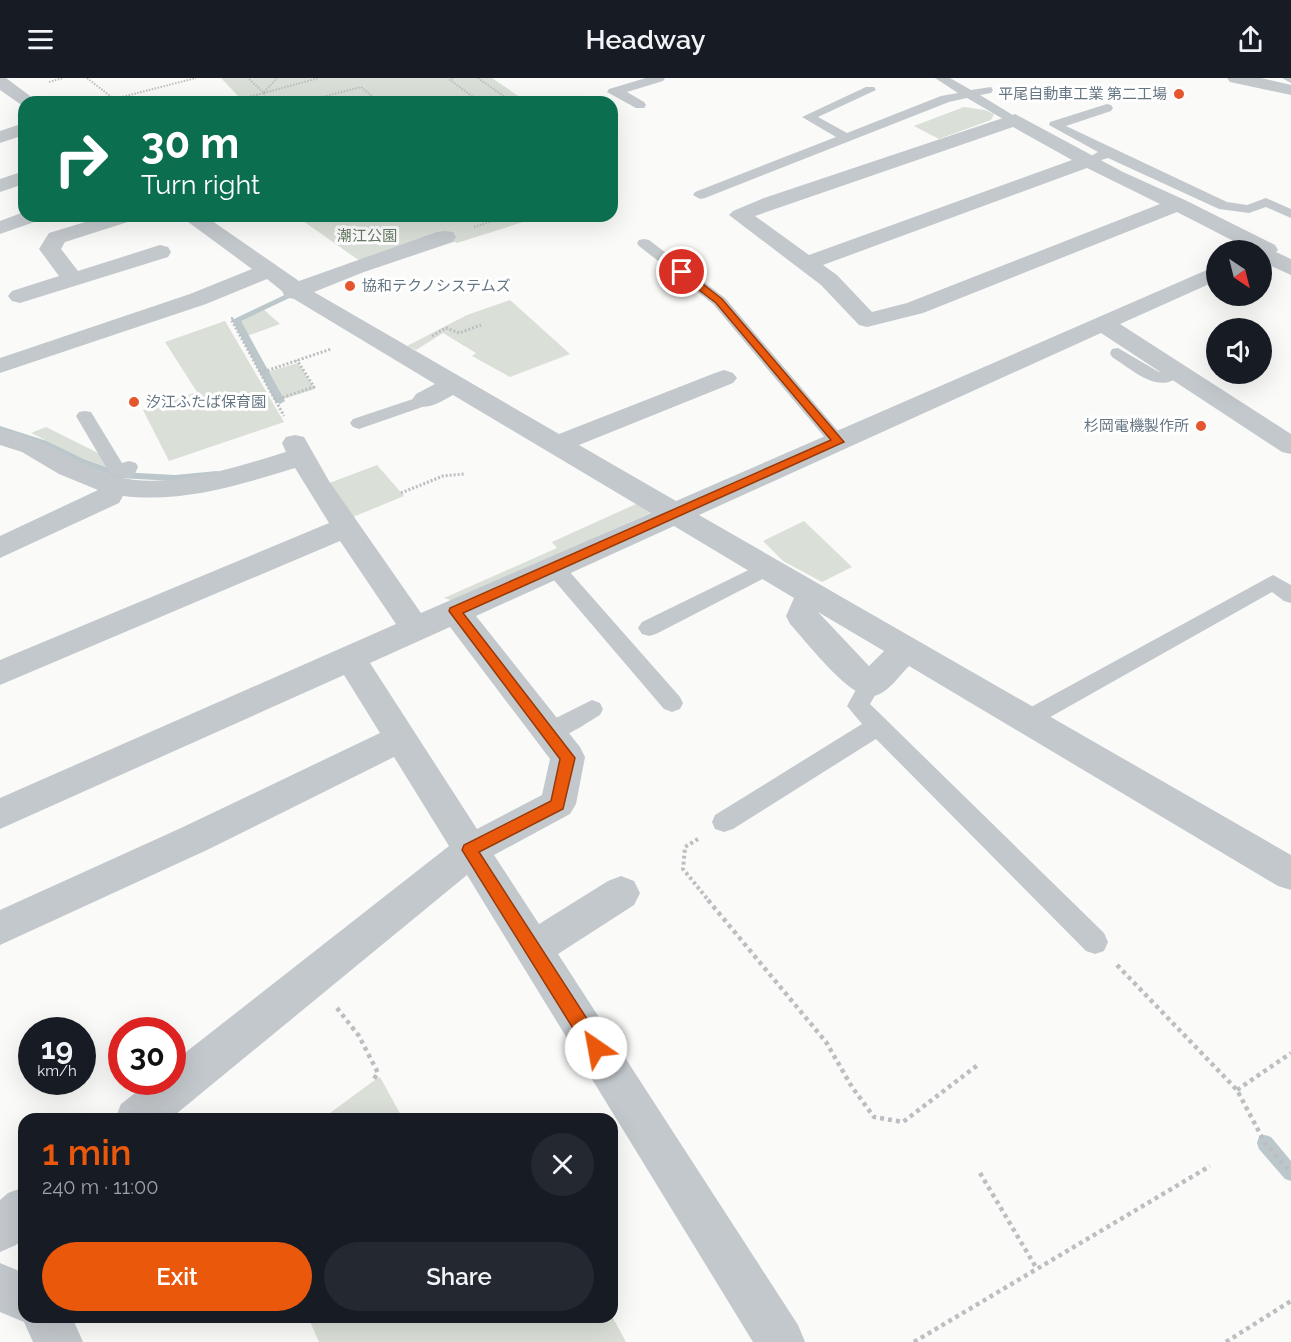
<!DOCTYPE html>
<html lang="en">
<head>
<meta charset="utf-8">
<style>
  body { margin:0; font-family:Raleway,"Noto Sans JP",sans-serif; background:#242831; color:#f1f3f6; height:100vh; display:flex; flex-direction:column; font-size:22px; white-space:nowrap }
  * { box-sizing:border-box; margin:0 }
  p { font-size:20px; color:#9ea1a6 }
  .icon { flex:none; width:33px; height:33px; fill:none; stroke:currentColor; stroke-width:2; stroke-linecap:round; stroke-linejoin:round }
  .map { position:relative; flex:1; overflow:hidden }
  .details { position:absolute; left:18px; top:1035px; width:600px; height:210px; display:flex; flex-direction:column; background:#171b24; border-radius:18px; box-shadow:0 6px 24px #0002 }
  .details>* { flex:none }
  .banner { position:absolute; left:18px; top:18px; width:600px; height:126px; border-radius:18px; box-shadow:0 6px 24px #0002; background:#0b6e4f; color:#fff; overflow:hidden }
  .needle { width:39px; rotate:145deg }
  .buttons { position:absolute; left:1206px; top:162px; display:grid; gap:12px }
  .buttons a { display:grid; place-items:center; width:66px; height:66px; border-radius:50%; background:#171b24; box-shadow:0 6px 24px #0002; font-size:30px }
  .speed { position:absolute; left:18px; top:939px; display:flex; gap:12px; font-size:30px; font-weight:700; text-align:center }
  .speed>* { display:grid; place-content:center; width:78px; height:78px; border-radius:50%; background:#171b24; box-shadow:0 6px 24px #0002; line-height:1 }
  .speed small { font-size:15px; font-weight:400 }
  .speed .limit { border:9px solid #d22; background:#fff; color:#111 }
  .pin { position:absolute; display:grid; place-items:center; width:51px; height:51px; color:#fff; margin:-26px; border:3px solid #fff; border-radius:50%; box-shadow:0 2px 6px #0007 }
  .me { position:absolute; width:66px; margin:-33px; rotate:327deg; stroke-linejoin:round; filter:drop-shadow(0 0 4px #0008) }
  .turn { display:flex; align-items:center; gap:21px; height:126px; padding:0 24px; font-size:27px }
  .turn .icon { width:78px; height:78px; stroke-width:2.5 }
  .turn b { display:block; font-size:42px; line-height:51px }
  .round { display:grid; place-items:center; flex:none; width:63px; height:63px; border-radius:32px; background:#242831 }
  .head { display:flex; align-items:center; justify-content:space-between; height:102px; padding:0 24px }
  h1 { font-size:36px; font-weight:600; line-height:45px; color:#ea580c }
  .cta { display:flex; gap:12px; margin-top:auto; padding:12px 24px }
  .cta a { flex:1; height:69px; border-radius:36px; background:#ea580c; color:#fff; font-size:24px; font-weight:600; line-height:69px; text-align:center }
  .cta a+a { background:#242831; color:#f1f3f6 }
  header { display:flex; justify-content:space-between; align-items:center; height:78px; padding:0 24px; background:#171b24; font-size:27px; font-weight:600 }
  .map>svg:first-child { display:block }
  .green { fill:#dadfd7 }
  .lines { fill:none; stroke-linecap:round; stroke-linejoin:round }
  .stream { fill:#bbc7cb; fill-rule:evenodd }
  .path-far3 { stroke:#bbbfc2; stroke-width:2; stroke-dasharray:1.5 1.5; stroke-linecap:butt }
  .path-far2 { stroke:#bbbfc2; stroke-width:3; stroke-dasharray:2 2; stroke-linecap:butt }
  .path-far1 { stroke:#bbbfc2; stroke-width:4; stroke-dasharray:3 3; stroke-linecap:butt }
  .path { stroke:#bbbfc2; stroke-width:4.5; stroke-dasharray:4 4; stroke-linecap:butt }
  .lane { fill:#c3c8cc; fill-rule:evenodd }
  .street { fill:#c3c8cc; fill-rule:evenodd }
  .route { fill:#ea580c; stroke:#983908; stroke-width:1.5 }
  .poi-dot { fill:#e4572e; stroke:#fff; stroke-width:2 }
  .labels { text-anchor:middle; stroke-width:6; stroke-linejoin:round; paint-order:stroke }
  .far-poi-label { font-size:15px; fill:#657683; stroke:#fff; text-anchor:end }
  .far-park-label { font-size:15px; fill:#687a64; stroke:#fff }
</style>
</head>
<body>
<header><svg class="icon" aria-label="menu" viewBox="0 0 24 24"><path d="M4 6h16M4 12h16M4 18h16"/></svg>Headway<svg class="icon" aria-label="share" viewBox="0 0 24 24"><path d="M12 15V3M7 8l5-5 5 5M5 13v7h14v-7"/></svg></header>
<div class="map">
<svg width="1291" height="1264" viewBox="0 0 1291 1264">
  <rect width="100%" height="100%" fill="#fafaf8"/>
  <!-- green -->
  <g class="green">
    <path d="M221 0H492L527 24H235L242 22Z"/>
    <path d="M964 29 985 32 994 36 991 42 939 61 914 48Z"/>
    <path d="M296 138H542L457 165 438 157 364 183 357 181Z"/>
    <path d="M510 222 570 276 510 299 472 278 476 275 443 255 416 272 407 268 467 237Z"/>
    <path d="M263 231 280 246 247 258 238 242Z"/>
    <path d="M225 243 284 344 169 383 143 332 197 314 165 264Z"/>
    <path d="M298 285 315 311 283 321 267 294Z"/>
    <path d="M46 349 104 378 112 391 82 380 31 355Z"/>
    <path d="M377 387 404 418 348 441 324 407Z"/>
    <path d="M636 426 652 434 454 523 444 520 557 470 552 464Z"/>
    <path d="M804 443 852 489 822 504 783 483 763 463Z"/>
    <path d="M380 999 403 1041H322L372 1004Z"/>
    <path d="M612 1238 626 1264H319L308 1239Z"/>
  </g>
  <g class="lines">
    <!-- stream -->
    <g class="stream">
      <path d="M293 213 300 215 241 243 285 323 280 326 275 323 232 242Z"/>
      <path d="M0 348 47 363 84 381 120 394 175 397 217 393 222 396 217 399 175 403 119 400 78 385 41 367 0 354Z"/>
      <path d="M1265 1057 1271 1059 1291 1083V1103L1285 1101 1259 1071 1257 1065 1259 1059Z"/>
    </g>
    <!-- path-far3 -->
    <g class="path-far3">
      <path d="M87 0 118 24"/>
      <path d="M453 0 450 2 480 24"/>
      <path d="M478 0 512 24"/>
      <path d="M49 4 63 0"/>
      <path d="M264 14 277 0"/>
      <path d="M264 15 319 0"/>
      <path d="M264 15 267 24"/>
      <path d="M114 21 196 0"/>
      <path d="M227 24 264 15 248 0"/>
      <path d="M303 24 361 9 379 24"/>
      <path d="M474 149 508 138"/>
    </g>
    <!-- path-far2 -->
    <g class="path-far2">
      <path d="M233 240 231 241 284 338"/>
      <path d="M432 258 446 250 459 255 481 247"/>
      <path d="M260 295 331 271"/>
      <path d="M275 322 314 309 297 282"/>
      <path d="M401 415 443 398 464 396"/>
    </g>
    <!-- path-far1 -->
    <path class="path-far1" d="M698 761 685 769 683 791 709 823"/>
    <!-- path -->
    <g class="path">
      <path d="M708 822 826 964 852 1009 874 1039 903 1044 979 986"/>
      <path d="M1117 887 1237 1012 1265 1065 1291 1095"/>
      <path d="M337 930 359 958 378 995 372 1004"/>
      <path d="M1237 1012 1291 975"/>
      <path d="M980 1095 1037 1191"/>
      <path d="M914 1264 1210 1088"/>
      <path d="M1226 1264 1291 1223"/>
    </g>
    <!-- lane -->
    <g class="lane">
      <path d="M646 0H665L663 3 627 14 644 24 646 27 644 30H636L607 14 609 11Z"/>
      <path d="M935 0H950L971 12 991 9 993 12 991 15 980 17 1021 42 1015 46 1010 45 967 20 949 24 705 120 700 121 693 117 695 114 836 59 802 39 866 9H874L876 12 818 39 847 55 941 18 958 15Z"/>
      <path d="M1282 0H1291V5Z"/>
      <path d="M1107 26 1111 27 1113 30 1111 33 1066 48 1227 124 1247 127 1266 120 1291 131V140L1266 129 1249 135 1219 131 1108 80 1095 84 1090 83 1088 80 1098 74 1049 47 1050 44Z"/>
      <path d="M644 161 649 162 725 220 844 360 847 364 844 368H832L713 226 639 168 637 165 639 162Z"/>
      <path d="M1118 270 1159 294 1176 288 1182 289 1184 293C1162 321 1133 292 1112 279L1110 275 1112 271Z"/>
      <path d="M425 317 431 318 434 322 431 326 359 351 353 349 350 345 353 341Z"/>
      <path d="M85 333 91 334 122 385 129 383 136 385 138 389 134 398 127 400 109 394 76 338 79 334Z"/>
      <path d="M554 482 561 484 680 619 683 625 680 631 672 634 664 631 547 494 544 489 547 484Z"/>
      <path d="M769 482 776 484 779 489 776 494 656 556 649 558 642 556 638 550 642 544Z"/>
      <path d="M1273 497 1291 507V525L1284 523 1272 514 1036 647 1028 650 1020 647 1017 641 1020 635Z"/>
      <path d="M870 598 878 601 881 607 870 626 1104 855 1108 864 1104 873 1095 876 1086 873 876 661 733 751 724 754 715 751 712 744 715 737 862 646 847 628 862 601Z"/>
      <path d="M592 622 600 625 603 631 600 637C584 646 558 667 540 660L537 654 540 648Z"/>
    </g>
    <!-- street -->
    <g class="street">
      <path d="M0 0H6L38 24H24L23 28 0 12Z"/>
      <path d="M1227 0H1261L1291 7V17L1230 4Z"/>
      <path d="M1015 36 1123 94 1185 122 1275 167 1278 172 1276 174 1291 181V197L1262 184V172H1251L1177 134 923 235 867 249 859 247 821 207 729 137 733 133 764 120ZM1013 49 1072 82 809 177 755 138ZM1087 90 1160 126 907 225 872 234 837 197 823 187Z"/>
      <path d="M24 45V57L0 65V53Z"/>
      <path d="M24 93V106L0 114V101Z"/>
      <path d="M24 134V138H44L40 142 0 156V143Z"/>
      <path d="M105 138H138L134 142 65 164 61 171 78 193 160 167 168 169 171 174 168 179 20 225 12 223 8 218 12 213 59 198 39 171 49 155Z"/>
      <path d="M180 138H205L299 203 437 154 445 153 453 154 456 159 453 164 364 194 314 214 559 356 715 295 724 292 733 295 737 300 733 305 579 367 676 423 1216 188V203L1120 246 1291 356V376L1282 374 1101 255 699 437 1291 777V812L1278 808 909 588C899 598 888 615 874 618 852 624 805 562 790 546L786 538 794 520 674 448 476 538 580 669 585 679 576 726 570 736 494 777 539 846 608 803 621 798 634 803 640 815 634 827 558 876 798 1247 805 1264H753L467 797 170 1041H115L121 1026 149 1004H172V985L449 768 394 679 207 772 0 867V832L181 750 380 655 344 597 0 751V720L396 546 340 463 0 607V582L329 445 295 390C239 407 183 425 123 418L119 425 0 480V458L98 412 59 396 22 374 0 367V351C42 358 74 386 115 398 167 413 236 389 286 374L282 365 286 359 295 357 304 359 329 403 421 535 651 435 453 317C440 324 431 331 416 328L412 322 416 316 435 306 294 221 285 219 282 213 267 201 206 226 0 295V280L190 216 252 191ZM818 534 884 573 869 588ZM450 549 550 681 542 717 477 751 370 585Z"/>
      <path d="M24 1109V1160L16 1167 0 1174V1122L8 1115Z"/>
      <path d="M0 1185 24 1195V1239H72L83 1264H33L24 1244 0 1234Z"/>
    </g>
  </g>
  <!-- route -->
  <path class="route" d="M678 192H685L722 221 844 364 463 535 575 680 563 731 479 774 602 964 604 970 602 976 596 979 589 976 462 772 464 767 551 723 560 681 449 533 450 530 831 362 716 225 678 196Z"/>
  <!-- markers -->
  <g class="poi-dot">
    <circle cx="1179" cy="16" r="6"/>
    <circle cx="350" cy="208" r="6"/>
    <circle cx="134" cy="324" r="6"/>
    <circle cx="1201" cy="348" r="6"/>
  </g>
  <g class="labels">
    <!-- far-poi labels -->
    <g class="far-poi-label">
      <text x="1167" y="21">平尾自動車工業 第二工場</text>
      <text x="362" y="213" text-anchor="start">協和テクノシステムズ</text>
      <text x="146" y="329" text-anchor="start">汐江ふたば保育園</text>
      <text x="1189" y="353">杉岡電機製作所</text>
    </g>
    <!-- far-park labels -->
    <g class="far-park-label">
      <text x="367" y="163">潮江公園</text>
    </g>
  </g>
</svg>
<div class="buttons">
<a><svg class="needle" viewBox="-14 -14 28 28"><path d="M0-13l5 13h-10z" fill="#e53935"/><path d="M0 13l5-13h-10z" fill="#9ea1a6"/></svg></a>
<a><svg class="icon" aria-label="sound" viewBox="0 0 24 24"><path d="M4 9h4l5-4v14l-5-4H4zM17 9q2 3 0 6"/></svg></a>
</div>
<div class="speed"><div>19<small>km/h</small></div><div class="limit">30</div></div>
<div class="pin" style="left:682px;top:194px;background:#d93025"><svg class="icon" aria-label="arrive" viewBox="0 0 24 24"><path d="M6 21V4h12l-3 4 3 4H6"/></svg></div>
<svg class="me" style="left:596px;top:970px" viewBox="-20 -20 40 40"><circle r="19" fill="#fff"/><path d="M0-13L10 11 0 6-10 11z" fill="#ea580c"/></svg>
<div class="banner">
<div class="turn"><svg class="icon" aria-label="right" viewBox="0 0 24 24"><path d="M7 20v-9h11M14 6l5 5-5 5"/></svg><div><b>30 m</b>Turn right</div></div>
</div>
<section class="details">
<div class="head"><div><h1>1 min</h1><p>240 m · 11:00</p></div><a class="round"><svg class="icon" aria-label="close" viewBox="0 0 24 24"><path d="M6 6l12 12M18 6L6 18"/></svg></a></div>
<div class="cta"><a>Exit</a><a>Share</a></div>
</section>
</div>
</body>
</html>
